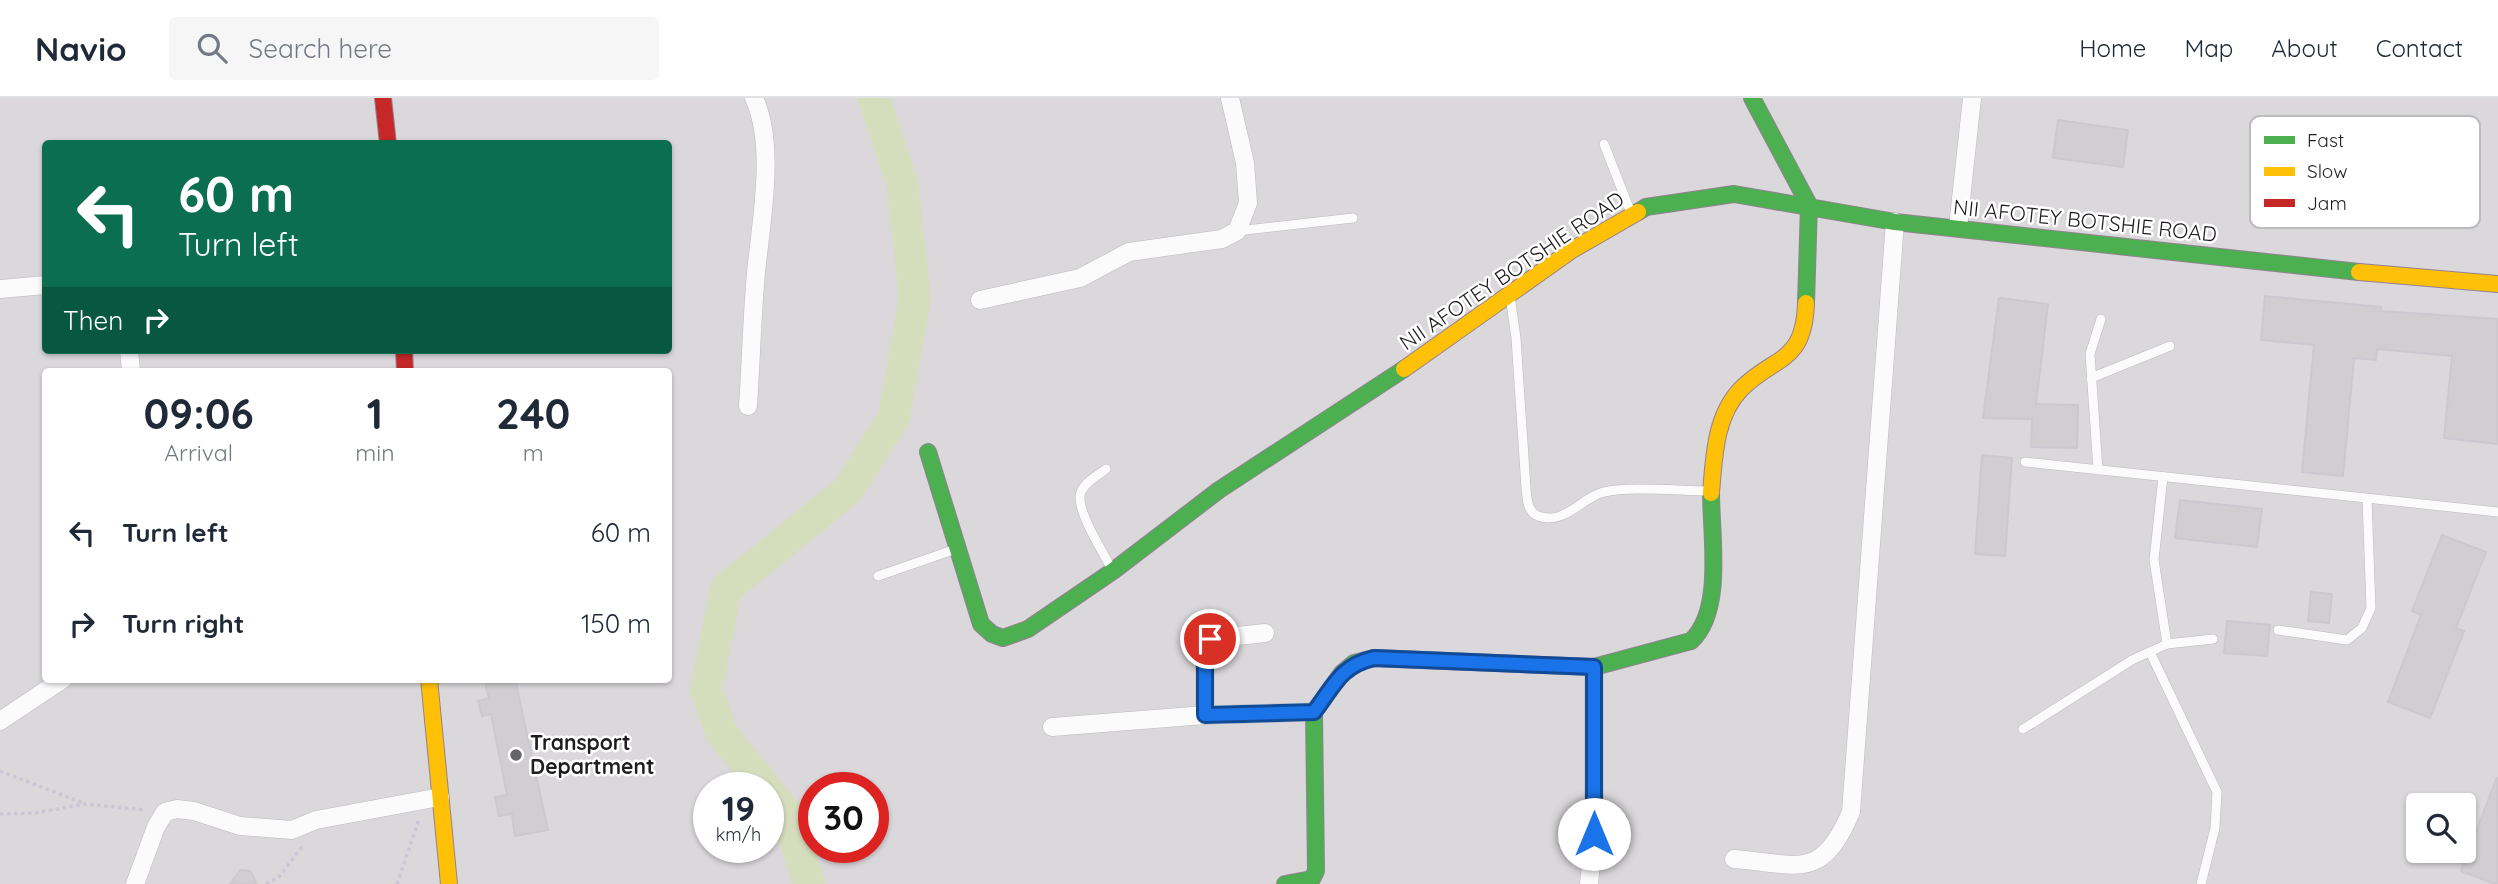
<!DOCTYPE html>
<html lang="en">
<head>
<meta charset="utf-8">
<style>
  body { margin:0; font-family:Quicksand,sans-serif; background:#f6f6f7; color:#1f2937; height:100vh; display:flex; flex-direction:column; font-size:26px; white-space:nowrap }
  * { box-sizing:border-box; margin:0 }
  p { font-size:23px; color:#747a83 }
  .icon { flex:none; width:38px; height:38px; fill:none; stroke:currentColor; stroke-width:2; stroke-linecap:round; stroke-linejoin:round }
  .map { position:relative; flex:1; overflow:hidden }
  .details { position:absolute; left:42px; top:270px; width:630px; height:315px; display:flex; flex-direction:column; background:#fff; border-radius:7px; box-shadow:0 2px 5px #0004 }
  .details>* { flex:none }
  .hud { position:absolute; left:42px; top:42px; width:630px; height:214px; border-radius:7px; box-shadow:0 2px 5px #0004; background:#0b6e4f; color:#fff; overflow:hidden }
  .controls { position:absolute; left:2406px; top:695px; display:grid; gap:14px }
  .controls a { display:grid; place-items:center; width:70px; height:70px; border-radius:7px; background:#fff; box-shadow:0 2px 5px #0004; font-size:35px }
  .speed { position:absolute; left:693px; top:674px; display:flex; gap:14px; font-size:35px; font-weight:700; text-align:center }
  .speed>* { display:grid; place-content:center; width:91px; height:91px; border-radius:50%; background:#fff; box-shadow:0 2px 5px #0004; line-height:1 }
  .speed small { font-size:18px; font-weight:400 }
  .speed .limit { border:10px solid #d22; background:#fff; color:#111 }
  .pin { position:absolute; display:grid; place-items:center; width:60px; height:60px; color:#fff; margin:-30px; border:4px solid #fff; border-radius:50%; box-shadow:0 2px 7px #0007 }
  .me { position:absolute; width:77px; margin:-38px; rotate:0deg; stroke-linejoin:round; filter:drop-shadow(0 0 5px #0008) }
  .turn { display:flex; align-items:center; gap:24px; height:147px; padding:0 21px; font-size:32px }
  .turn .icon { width:91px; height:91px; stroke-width:2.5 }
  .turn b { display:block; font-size:49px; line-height:60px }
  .then { display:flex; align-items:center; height:66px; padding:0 21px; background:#0003; gap:14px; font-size:26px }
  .eta { display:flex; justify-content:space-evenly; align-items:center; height:119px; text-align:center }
  .eta b { font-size:42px; font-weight:700; line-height:49px }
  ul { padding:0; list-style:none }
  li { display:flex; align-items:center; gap:21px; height:91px; padding:0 21px }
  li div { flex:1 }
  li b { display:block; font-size:26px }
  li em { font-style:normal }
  header { display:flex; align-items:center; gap:42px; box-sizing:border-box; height:98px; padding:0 35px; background:#fff; border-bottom:2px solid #e0e1e3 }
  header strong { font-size:33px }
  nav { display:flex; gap:38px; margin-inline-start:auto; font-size:24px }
  .search { width:490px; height:63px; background:#f6f6f7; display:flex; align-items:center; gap:18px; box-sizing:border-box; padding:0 24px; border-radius:7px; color:#747a83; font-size:26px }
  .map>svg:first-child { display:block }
  .residential { fill:#dad8db; fill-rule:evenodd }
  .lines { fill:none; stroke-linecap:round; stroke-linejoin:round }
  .river { stroke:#d6ddbd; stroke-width:32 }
  .building { fill:#d1ced2; stroke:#ccc8cf; stroke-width:2 }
  .lane-casing { stroke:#bbbabc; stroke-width:10 }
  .street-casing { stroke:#bbbabc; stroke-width:19 }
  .fast-casing { stroke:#948093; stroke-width:18 }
  .slow-casing { stroke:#948093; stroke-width:18 }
  .jam-casing { stroke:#948093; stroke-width:18 }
  .path { stroke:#c9c7d5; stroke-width:3.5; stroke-dasharray:3.5 3.5; stroke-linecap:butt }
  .lane { stroke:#fcfbfc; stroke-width:9 }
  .street { stroke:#fcfbfc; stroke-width:18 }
  .fast { stroke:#4caf50; stroke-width:16 }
  .slow { stroke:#ffc107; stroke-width:16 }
  .jam { stroke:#c62828; stroke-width:16 }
  .route-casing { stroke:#114b97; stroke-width:18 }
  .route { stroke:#1a73e8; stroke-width:12 }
  .poi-dot { fill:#656466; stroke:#fff; stroke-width:2.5 }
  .labels { text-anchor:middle; stroke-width:5; stroke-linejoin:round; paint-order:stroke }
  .street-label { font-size:21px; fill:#1e1e1e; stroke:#fff }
  .poi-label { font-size:21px; font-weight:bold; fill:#1e1e1e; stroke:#fff; text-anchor:start }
  .key { fill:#fff; stroke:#bcbcbc; stroke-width:2 }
  .key-label { font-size:19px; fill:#1e1e1e }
</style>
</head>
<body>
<header>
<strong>Navio</strong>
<div class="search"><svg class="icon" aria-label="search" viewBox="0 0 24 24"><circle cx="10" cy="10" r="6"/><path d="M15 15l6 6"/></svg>Search here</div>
<nav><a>Home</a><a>Map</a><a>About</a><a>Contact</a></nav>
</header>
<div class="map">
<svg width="2498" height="786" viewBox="0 0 2498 786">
  <rect width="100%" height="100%" fill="#eae7ec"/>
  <!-- residential -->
  <path class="residential" d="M0 0H2498V786H0ZM46 46H668V252H46ZM46 273H668V581H46ZM709 690H768V749H709ZM814 690H873V749H814ZM2418 707H2464V752H2418Z"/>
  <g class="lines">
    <!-- river -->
    <g class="river">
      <path d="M766 690 722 636 706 592 726 491 848 392 894 319 915 200 902 84 874 0"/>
      <path d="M768 693 786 714 809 786"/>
    </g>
  </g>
  <!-- building -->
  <g class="building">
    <path d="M2058 22 2128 32 2123 69 2053 60Z"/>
    <path d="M2265 198 2381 209V213L2498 221V346L2444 340 2452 258 2377 251 2376 262 2354 260 2343 378 2302 374 2314 247 2261 242Z"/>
    <path d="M1999 200 2048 206 2036 306 2078 307 2077 350 2031 349 2032 321 1983 320Z"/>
    <path d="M1982 357 2012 360 2005 458 1975 456Z"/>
    <path d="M2180 402 2262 411 2257 449 2175 440Z"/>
    <path d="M2442 437 2486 454 2456 530 2464 533 2430 620 2388 604 2421 517 2412 513Z"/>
    <path d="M2311 494 2332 496 2329 525 2308 523Z"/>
    <path d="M2227 523 2270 527 2267 558 2224 555Z"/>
    <path d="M484 581H515L548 732 515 738 512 716 499 718 495 699 507 697 491 616 482 618 478 603 489 600Z"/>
    <path d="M2497 679 2498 786H2495L2461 773Z"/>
    <path d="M240 772 250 773 257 786H230Z"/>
  </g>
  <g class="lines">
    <!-- lane casing -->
    <g class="lane-casing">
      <g id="lane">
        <path d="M1604 46 1631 115"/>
        <path d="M1237 133 1353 120"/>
        <path d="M1510 198 1516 240 1526 390C1527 400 1527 414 1538 418 1564 428 1582 399 1604 394 1630 388 1680 393 1709 393"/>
        <path d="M2091 280 2170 248"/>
        <path d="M2025 364 2498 414"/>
        <path d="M1106 371C1098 377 1085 384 1081 394 1074 410 1104 455 1112 472"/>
        <path d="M2098 372 2090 256 2101 221"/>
        <path d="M2163 379 2154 462 2167 546"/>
        <path d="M878 478 956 451"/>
        <path d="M2278 532 2347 542 2362 530 2371 510 2367 401"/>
        <path d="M2150 554 2217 694 2215 730 2201 786"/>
        <path d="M2023 631 2132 562 2167 546 2213 541"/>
      </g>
    </g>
    <!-- street casing -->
    <g class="street-casing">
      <g id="street">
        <path d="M1958 129 1972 0"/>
        <path d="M0 191 46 187"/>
        <path d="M980 202 1080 180 1129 154 1222 141 1237 133 1248 105 1245 65 1230 0"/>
        <path d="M129 252 131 273"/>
        <path d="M748 308C751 264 752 219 756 175 761 123 776 48 754 0"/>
        <path d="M1205 617V557L1210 541 1265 535"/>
        <path d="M0 623 63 581"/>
        <path d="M1052 629 1205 617 1314 614"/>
        <path d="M1734 761C1799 766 1821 784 1851 714L1895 124"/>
        <path d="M135 786 156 729 165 714 177 711 194 713 240 728 292 732 316 722 440 699"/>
        <path d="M1589 786 1594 736V569"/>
      </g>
    </g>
    <!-- fast casing -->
    <g class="fast-casing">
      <g id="fast">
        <path d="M1752 0 1809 107 1806 205"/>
        <path d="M1638 114 1646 109 1734 96 1895 124 2359 174"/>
        <path d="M928 354 981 526 992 536 1003 540 1028 531 1113 473 1219 392 1404 271"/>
        <path d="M1285 786 1312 781 1316 773 1314 614 1342 575 1354 565 1374 560 1594 569 1691 543C1724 513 1711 438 1711 395"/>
      </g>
    </g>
    <!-- slow casing -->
    <g class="slow-casing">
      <g id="slow">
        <path d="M2359 174 2498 186"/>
        <path d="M1404 271 1572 152 1638 114"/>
        <path d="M1711 395C1714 359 1715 318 1741 291 1775 257 1804 266 1806 205"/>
        <path d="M429 581 449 786"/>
      </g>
    </g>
    <!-- jam casing -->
    <g class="jam-casing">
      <g id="jam">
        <path d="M383 0 388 46"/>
        <path d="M404 252 405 273"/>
      </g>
    </g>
    <!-- path -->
    <g class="path">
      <path d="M0 673 83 705"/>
      <path d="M0 716 35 715 85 706 146 712"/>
      <path d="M266 786 280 778 303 747"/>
      <path d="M397 786 419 721"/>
    </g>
    <!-- lane -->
    <use href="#lane" class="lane"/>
    <!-- street -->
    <use href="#street" class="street"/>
    <!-- fast -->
    <use href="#fast" class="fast"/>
    <!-- slow -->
    <use href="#slow" class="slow"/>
    <!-- jam -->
    <use href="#jam" class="jam"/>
  </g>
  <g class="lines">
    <!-- route casing -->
    <g class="route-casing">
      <path id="route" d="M1210 541 1205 557V617L1314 614C1334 588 1340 568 1374 560L1594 569V736"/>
    </g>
    <!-- route -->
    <use href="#route" class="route"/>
  </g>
  <!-- markers -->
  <circle class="poi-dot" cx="516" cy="657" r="7"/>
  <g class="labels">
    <!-- street labels -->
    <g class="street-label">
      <text transform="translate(2085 123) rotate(6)" y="7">NII AFOTEY BOTSHIE ROAD</text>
      <text transform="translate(1512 173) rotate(-34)" y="7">NII AFOTEY BOTSHIE ROAD</text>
    </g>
    <!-- poi labels -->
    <g class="poi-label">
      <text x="530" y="652">Transport<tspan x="530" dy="24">Department</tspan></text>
    </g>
  </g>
  <!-- legend -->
  <rect x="2250" y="18" width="230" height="112" rx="10" class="key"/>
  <rect x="2264" y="38" width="31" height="8" fill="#4caf50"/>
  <rect x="2264" y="69" width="31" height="9" fill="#ffc107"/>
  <rect x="2264" y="101" width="31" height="8" fill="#c62828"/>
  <g class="key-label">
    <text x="2307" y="49">Fast</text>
    <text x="2307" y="80">Slow</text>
    <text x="2307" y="112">Jam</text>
  </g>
</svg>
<div class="controls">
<a><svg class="icon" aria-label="search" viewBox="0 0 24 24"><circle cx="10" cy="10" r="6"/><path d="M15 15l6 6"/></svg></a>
</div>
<div class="speed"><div>19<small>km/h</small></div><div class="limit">30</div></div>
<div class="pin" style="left:1210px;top:541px;background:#d93025"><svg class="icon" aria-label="arrive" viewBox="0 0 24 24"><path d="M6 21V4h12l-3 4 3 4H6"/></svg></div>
<svg class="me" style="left:1594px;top:736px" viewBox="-20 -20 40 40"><circle r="19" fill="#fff"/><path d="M0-13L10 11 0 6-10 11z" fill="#1a73e8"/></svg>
<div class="hud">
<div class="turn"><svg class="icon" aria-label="left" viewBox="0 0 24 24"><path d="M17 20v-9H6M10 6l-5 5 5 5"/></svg><div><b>60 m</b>Turn left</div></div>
<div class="then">Then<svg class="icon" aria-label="right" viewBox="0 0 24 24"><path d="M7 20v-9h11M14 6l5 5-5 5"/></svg></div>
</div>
<section class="details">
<div class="eta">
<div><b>09:06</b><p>Arrival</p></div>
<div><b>1</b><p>min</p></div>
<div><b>240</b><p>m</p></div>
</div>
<ul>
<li><svg class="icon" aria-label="left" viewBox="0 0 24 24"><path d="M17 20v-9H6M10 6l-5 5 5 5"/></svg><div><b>Turn left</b></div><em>60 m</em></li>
<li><svg class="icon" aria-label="right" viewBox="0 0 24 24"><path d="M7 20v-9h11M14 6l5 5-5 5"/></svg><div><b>Turn right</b></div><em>150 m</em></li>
</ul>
</section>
</div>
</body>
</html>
